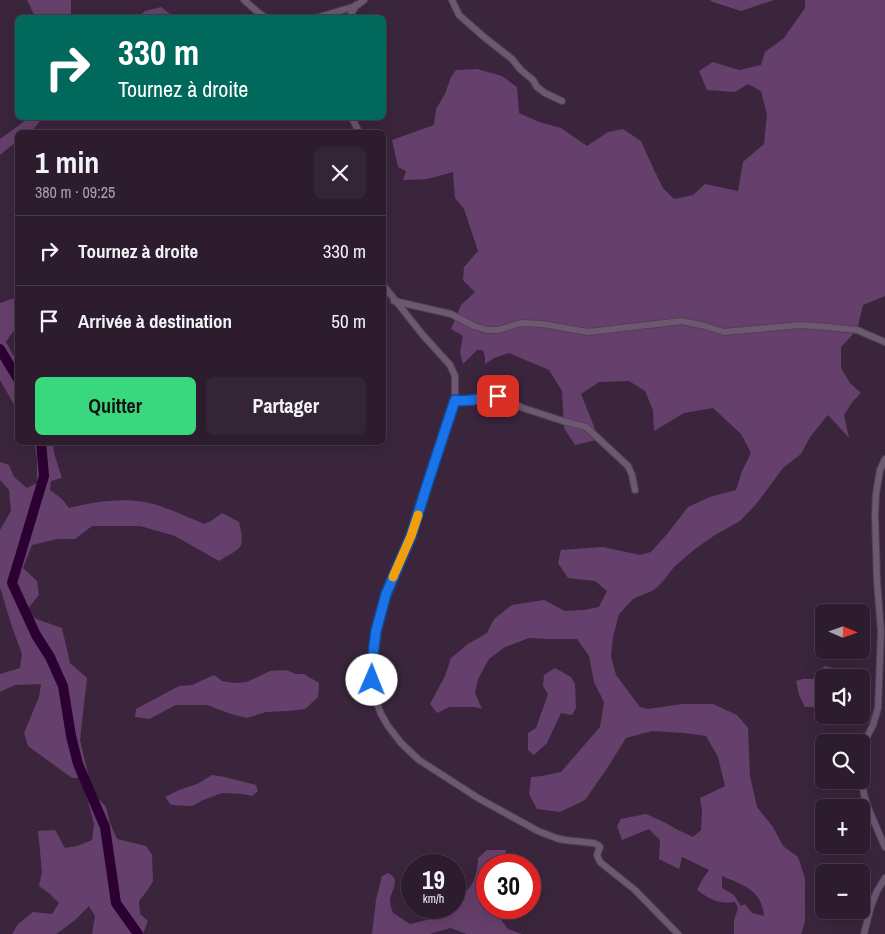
<!DOCTYPE html>
<html lang="fr">
<head>
<meta charset="utf-8">
<style>
  body { margin:0; font-family:"Archivo Narrow",sans-serif; background:#342536; color:#f1f3f6; height:100vh; display:flex; flex-direction:column; font-size:19px; white-space:nowrap }
  * { box-sizing:border-box; margin:0 }
  p { font-size:16px; color:#a6a1aa }
  .icon { flex:none; width:28px; height:28px; fill:none; stroke:currentColor; stroke-width:2; stroke-linecap:round; stroke-linejoin:round }
  .map { position:relative; flex:1; overflow:hidden }
  .sheet { position:absolute; left:15px; top:130px; width:371px; height:315px; display:flex; flex-direction:column; background:#2c1c2e; border-radius:8px; box-shadow:0 5px 20px #0002,0 0 0 1px #483a4a }
  .sheet>* { flex:none }
  .hud { position:absolute; left:15px; top:15px; width:371px; height:105px; border-radius:8px; box-shadow:0 5px 20px #0002,0 0 0 1px #483a4a; background:#00695c; color:#fff; overflow:hidden }
  .needle { width:32px; rotate:92deg }
  .tools { position:absolute; left:815px; top:604px; display:grid; gap:10px }
  .tools a { display:grid; place-items:center; width:55px; height:55px; border-radius:8px; background:#2c1c2e; box-shadow:0 5px 20px #0002,0 0 0 1px #483a4a; font-size:25px }
  .speed { position:absolute; left:401px; top:854px; display:flex; gap:10px; font-size:25px; font-weight:700; text-align:center }
  .speed>* { display:grid; place-content:center; width:65px; height:65px; border-radius:50%; background:#2c1c2e; box-shadow:0 5px 20px #0002,0 0 0 1px #483a4a; line-height:1 }
  .speed small { font-size:12px; font-weight:400 }
  .speed .limit { border:8px solid #d22; background:#fff; color:#111 }
  .pin { position:absolute; display:grid; place-items:center; width:42px; height:42px; color:#fff; margin:-21px; border-radius:10px; box-shadow:0 2px 8px #0006 }
  .me { position:absolute; width:55px; margin:-28px; rotate:1deg; stroke-linejoin:round; filter:drop-shadow(0 0 4px #0008) }
  .turn { display:flex; align-items:center; gap:18px; height:105px; padding:0 20px; font-size:22px }
  .turn .icon { width:65px; height:65px; stroke-width:2.5 }
  .turn b { display:block; font-size:35px; line-height:42px }
  .round { display:grid; place-items:center; flex:none; width:52px; height:52px; border-radius:8px; background:#342536 }
  .headline { display:flex; align-items:center; justify-content:space-between; height:85px; padding:0 20px }
  h1 { font-size:30px; font-weight:700; line-height:38px }
  .primary-button { display:flex; gap:10px; margin-top:auto; padding:10px 20px }
  .primary-button a { flex:1; height:58px; border-radius:8px; background:#39d87f; color:#111; font-size:20px; font-weight:700; line-height:58px; text-align:center }
  .primary-button a+a { background:#342536; color:#f1f3f6 }
  ul { padding:0; list-style:none }
  li { display:flex; align-items:center; gap:15px; height:70px; padding:0 20px; border-top:1px solid #483a4a }
  li div { flex:1 }
  li b { display:block; font-size:19px }
  li em { font-style:normal }
  .map>svg:first-child { display:block }
  .green { fill:#66406c; fill-rule:evenodd }
  .lines { fill:none; stroke-linecap:round; stroke-linejoin:round }
  .river { stroke:#2c0033; stroke-width:10 }
  .minor-casing { stroke:#504053; stroke-width:8 }
  .minor { stroke:#6e5771; stroke-width:6 }
  .route-casing { stroke:#114b97; stroke-width:12 }
  .route { stroke:#1a73e8; stroke-width:9 }
  .slow { stroke:#f59e0b; stroke-width:9 }
</style>
</head>
<body>
<div class="map">
<svg width="885" height="934" viewBox="0 0 885 934">
  <rect width="100%" height="100%" fill="#3a253d"/>
  <!-- green -->
  <g class="green">
    <path d="M27 0H71V17H35Z"/>
    <path d="M710 0H774L741 11 713 2Z"/>
    <path d="M805 0H885V296L863 305 857 330 841 347V368L850 383 861 393 853 401 844 415 849 438 828 415 810 437 801 454 783 468 757 503 740 521 715 535 695 549 674 567 664 580 654 590 633 599 619 614 613 637 611 656 616 675 640 707 648 709 682 704H713L737 715 748 728 750 776 757 807 773 827 783 846 798 857 805 878V922L801 934H734V921L738 908 735 902C718 904 711 900 697 890L702 880 709 870 682 857 679 869 659 859 660 840 649 829 622 840 617 826 621 819 646 814 666 823 678 830 693 837 701 830 702 811 700 798 725 786 718 757 706 736 684 733 652 731 626 738 606 770 585 800 560 812 537 809 529 794 531 777 542 776 561 772 600 727 604 702 594 682 589 656 577 639H548L529 638 505 647 489 659 478 679 475 693 482 709 475 707H449L437 713 430 704 445 676 451 658 468 644 487 633 494 619 512 605 544 600 565 611 584 610 599 607 607 591 595 581 568 578 558 563 561 550 603 547 640 555 651 552 668 533 688 507 710 497 736 490 742 471 751 453 741 434 713 408 684 413 654 431 653 410 645 391 629 381 599 382 581 394 595 429 596 440 575 445 564 428 562 391 549 370 509 353 494 358 485 364V357L483 350H477L463 364 460 352 463 336 451 329 461 305 475 292 463 280 464 267 478 251 464 209 455 198 453 172 427 179 403 180 406 171 398 167 392 140 434 125 436 109 445 94 451 77 456 70 477 69 502 76 517 87 519 113 539 122 561 128 587 146 608 132 623 129 641 141 654 170 663 188 674 199 693 195 705 184 738 191 743 162 764 144 767 114 761 91 748 84 735 92 707 90 699 71 713 62 739 70 761 65 765 52 784 38 805 8ZM722 876C743 885 762 890 764 916L752 913 745 904 741 906 734 895 722 888Z"/>
    <path d="M161 7 174 17H138L145 11Z"/>
    <path d="M29 118H42C33 130 34 132 18 132L17 141 0 155V139Z"/>
    <path d="M17 297V328L12 333 6 342 17 362V410L0 380V303Z"/>
    <path d="M34 443H53L54 453 62 478 51 481 50 490 62 499 69 508C93 502 124 497 149 503 167 507 187 517 204 524L211 521 222 513 239 522C245 549 243 547 219 561L175 536 140 526H92L75 539H57L32 545 23 568 37 581 39 595 29 607V615L39 620 62 628 70 663 87 678 80 740 89 778H72L28 746 24 733 39 697 41 684 15 685 0 692V674L20 668 22 654 12 627 0 587V530L11 511 9 490 0 480V462L9 465 14 477 27 488 37 483V459Z"/>
    <path d="M824 666 849 671 861 674 860 677 824 678V707H805L799 695 796 681 803 679H818V674Z"/>
    <path d="M555 668 571 677 575 684 576 708 572 715 561 713 547 743 534 755 528 750V733L536 728 548 694 543 686 544 675Z"/>
    <path d="M286 670 296 674H304L319 683 318 697 305 709 288 711 266 712 247 718 231 714 207 705H176L149 719 135 717 136 709 179 686 192 685 214 675 222 681 234 683 247 682 270 671Z"/>
    <path d="M212 775 225 777 256 785 258 791 252 796 243 794 222 793 203 800 192 806 171 805 165 797 179 790 197 784Z"/>
    <path d="M92 792 106 807 110 823 117 839 146 846 152 855 153 881 147 891 139 901 140 914 148 921 143 934H92L95 916 89 906 74 921 56 934H12L18 924 33 912 52 914 59 903 50 894 39 886 42 872 38 831 55 830 65 848 77 846 92 840 94 824 87 798Z"/>
    <path d="M487 850H506V861L504 865H488V908H500L503 910 502 921 508 929 522 934H467L450 928 430 934H372L376 900 382 876 388 873C403 880 389 893 390 901 390 905 392 910 393 913L410 924 431 919 449 908H455V902C471 888 477 881 478 858Z"/>
  </g>
  <g class="lines">
    <!-- river -->
    <g class="river">
      <path d="M0 349 18 379"/>
      <path d="M41 442 44 476 12 583 36 635 50 657 63 686 71 736 78 764 105 827 116 903 138 934"/>
    </g>
    <!-- minor casing -->
    <g class="minor-casing">
      <g id="minor">
        <path d="M244 0 260 14 267 18"/>
        <path d="M452 0 459 15 484 37 512 59 521 70 533 80 537 87 545 93 562 101"/>
        <path d="M316 18 356 6 364 0"/>
        <path d="M349 18 356 5"/>
        <path d="M352 118 359 132"/>
        <path d="M384 286 422 334 450 365 455 376V400L429 479 411 536 386 593 376 631 374 647 372 664V680L375 698 381 714 388 726 401 743 419 760 478 798 538 831 556 838 564 840 593 843 598 845 600 847 597 855 600 862 635 890 678 934"/>
        <path d="M394 301 451 314 474 326 487 330H498L521 323 542 324 588 332 682 321 705 326 724 332 801 325 828 327 857 330 885 342"/>
        <path d="M455 400 470 402 490 397 498 396 523 408 563 421 586 427 628 466 632 475 635 490"/>
        <path d="M885 459 880 470 876 494 875 515 877 581 881 632 878 708 873 725 864 743 862 782 864 795 869 810 885 847"/>
        <path d="M864 934 871 906 877 891 885 878"/>
      </g>
    </g>
    <!-- minor -->
    <use href="#minor" class="minor"/>
  </g>
  <g class="lines">
    <!-- route casing -->
    <g class="route-casing">
      <path id="route" d="M372 680V664L374 647 376 631 386 594 411 536 429 479 455 400C472 403 482 397 498 396"/>
    </g>
    <!-- route -->
    <use href="#route" class="route"/>
    <!-- slow -->
    <path class="slow" d="M393 577 411 536 418 515"/>
  </g>
</svg>
<div class="tools">
<a><svg class="needle" viewBox="-14 -14 28 28"><path d="M0-13l5 13h-10z" fill="#e53935"/><path d="M0 13l5-13h-10z" fill="#a6a1aa"/></svg></a>
<a><svg class="icon" aria-label="sound" viewBox="0 0 24 24"><path d="M4 9h4l5-4v14l-5-4H4zM17 9q2 3 0 6"/></svg></a>
<a><svg class="icon" aria-label="search" viewBox="0 0 24 24"><circle cx="10" cy="10" r="6"/><path d="M15 15l6 6"/></svg></a>
<a>+</a>
<a>−</a>
</div>
<div class="speed"><div>19<small>km/h</small></div><div class="limit">30</div></div>
<div class="pin" style="left:498px;top:396px;background:#d93025"><svg class="icon" aria-label="arrive" viewBox="0 0 24 24"><path d="M6 21V4h12l-3 4 3 4H6"/></svg></div>
<svg class="me" style="left:372px;top:680px" viewBox="-20 -20 40 40"><circle r="19" fill="#fff"/><path d="M0-13L10 11 0 6-10 11z" fill="#1a73e8"/></svg>
<div class="hud">
<div class="turn"><svg class="icon" aria-label="right" viewBox="0 0 24 24"><path d="M7 20v-9h11M14 6l5 5-5 5"/></svg><div><b>330 m</b>Tournez à droite</div></div>
</div>
<section class="sheet">
<div class="headline"><div><h1>1 min</h1><p>380 m · 09:25</p></div><a class="round"><svg class="icon" aria-label="close" viewBox="0 0 24 24"><path d="M6 6l12 12M18 6L6 18"/></svg></a></div>
<ul>
<li><svg class="icon" aria-label="right" viewBox="0 0 24 24"><path d="M7 20v-9h11M14 6l5 5-5 5"/></svg><div><b>Tournez à droite</b></div><em>330 m</em></li>
<li><svg class="icon" aria-label="arrive" viewBox="0 0 24 24"><path d="M6 21V4h12l-3 4 3 4H6"/></svg><div><b>Arrivée à destination</b></div><em>50 m</em></li>
</ul>
<div class="primary-button"><a>Quitter</a><a>Partager</a></div>
</section>
</div>
</body>
</html>
